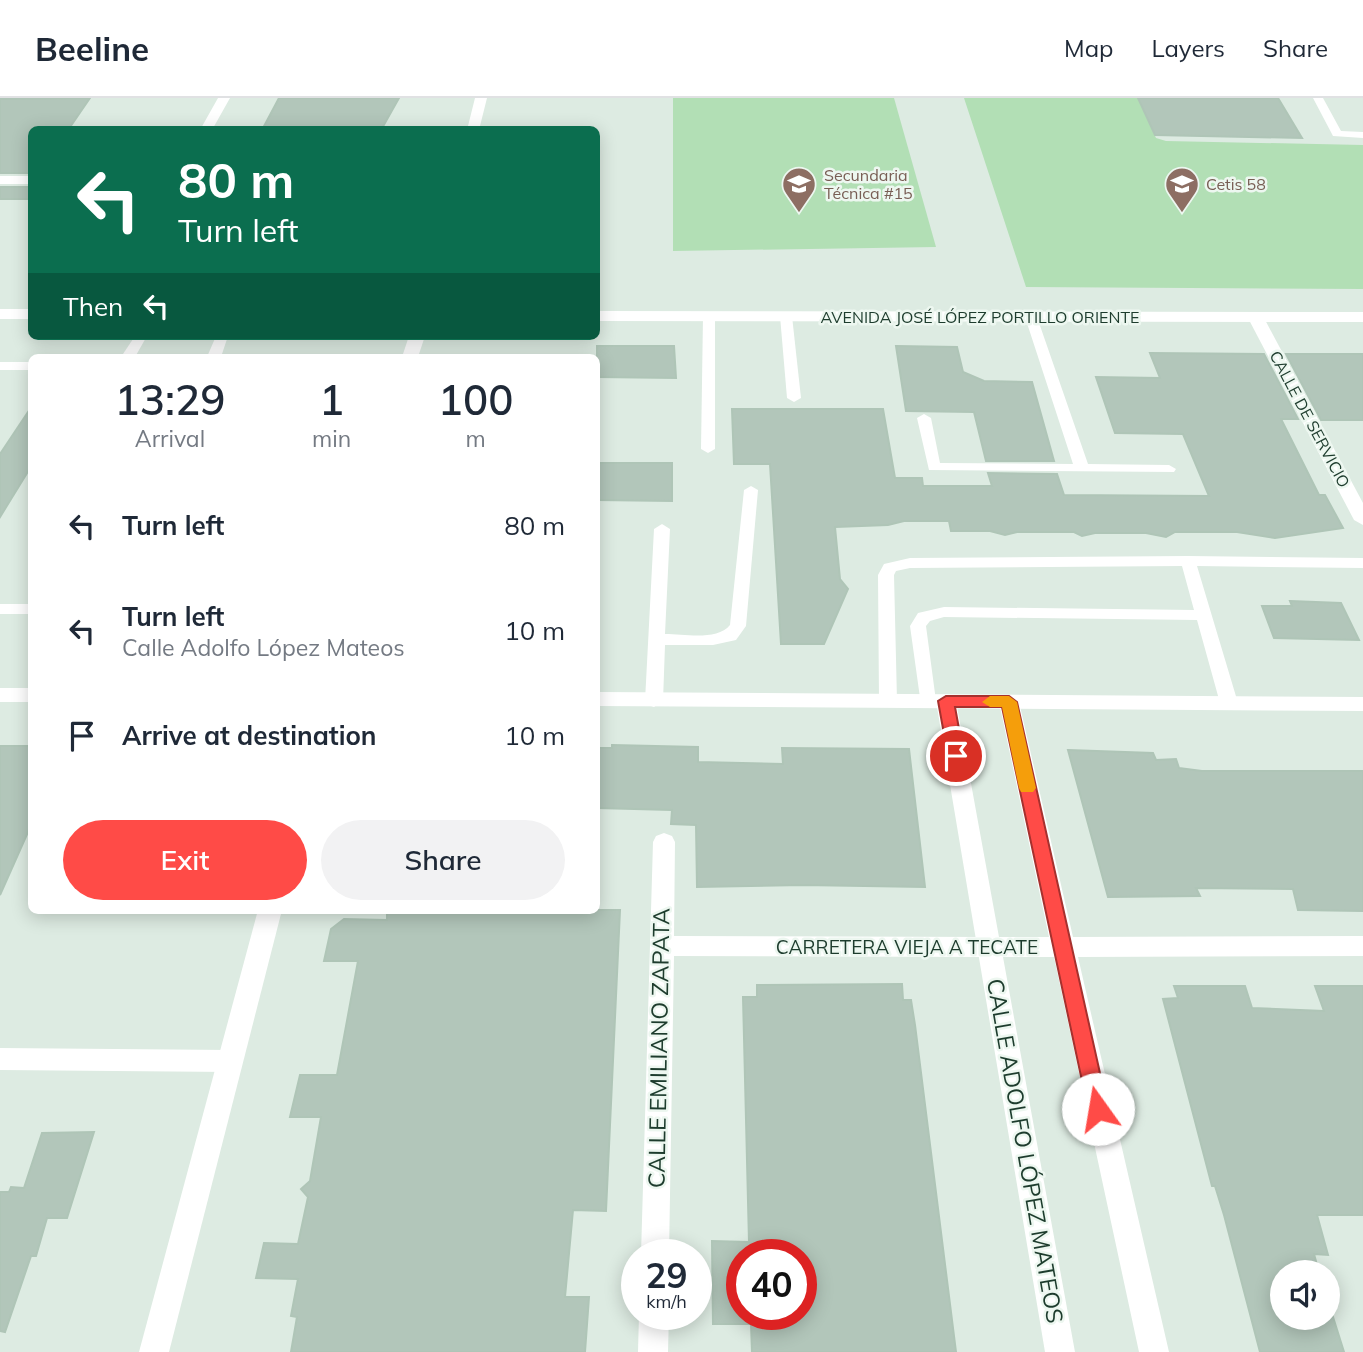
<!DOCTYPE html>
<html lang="en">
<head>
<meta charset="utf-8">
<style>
  body { margin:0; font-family:Mulish,sans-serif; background:#f2f2f3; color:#1f2937; height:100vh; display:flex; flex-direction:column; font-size:26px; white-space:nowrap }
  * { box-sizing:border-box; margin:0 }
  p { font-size:23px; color:#747a83 }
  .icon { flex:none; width:38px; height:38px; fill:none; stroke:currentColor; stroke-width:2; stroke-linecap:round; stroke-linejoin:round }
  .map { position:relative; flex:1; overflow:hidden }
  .panel { position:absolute; left:28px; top:256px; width:572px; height:560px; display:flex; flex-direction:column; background:#fff; border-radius:10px; box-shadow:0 4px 18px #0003 }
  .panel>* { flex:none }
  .top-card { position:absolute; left:28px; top:28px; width:572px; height:214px; border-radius:10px; box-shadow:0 4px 18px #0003; background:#0b6e4f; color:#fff; overflow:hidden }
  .buttons { position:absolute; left:1270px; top:1162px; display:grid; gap:14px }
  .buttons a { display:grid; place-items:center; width:70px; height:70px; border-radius:50%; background:#fff; box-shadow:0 4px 18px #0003; font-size:35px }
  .speed { position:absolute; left:621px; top:1141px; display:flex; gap:14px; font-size:35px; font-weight:700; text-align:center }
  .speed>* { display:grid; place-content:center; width:91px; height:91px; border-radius:50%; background:#fff; box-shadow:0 4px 18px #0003; line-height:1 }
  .speed small { font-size:18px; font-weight:400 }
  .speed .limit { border:10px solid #d22; background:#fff; color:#111 }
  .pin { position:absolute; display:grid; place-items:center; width:60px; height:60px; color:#fff; margin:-30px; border:4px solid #fff; border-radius:50%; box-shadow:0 2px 7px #0007 }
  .me { position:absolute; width:77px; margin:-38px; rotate:347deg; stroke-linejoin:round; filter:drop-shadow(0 0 5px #0008) }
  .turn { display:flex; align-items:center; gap:24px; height:147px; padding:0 35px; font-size:32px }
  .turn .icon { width:91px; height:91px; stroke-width:2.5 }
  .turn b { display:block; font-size:49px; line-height:60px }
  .then { display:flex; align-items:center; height:66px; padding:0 35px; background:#0003; gap:14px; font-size:26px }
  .eta { display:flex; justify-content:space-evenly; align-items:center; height:119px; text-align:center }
  .eta b { font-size:42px; font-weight:600; line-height:49px }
  .cta { display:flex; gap:14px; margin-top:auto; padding:14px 35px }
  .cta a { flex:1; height:80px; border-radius:42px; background:#ff4b47; color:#fff; font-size:28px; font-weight:600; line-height:80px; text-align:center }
  .cta a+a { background:#f2f2f3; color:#1f2937 }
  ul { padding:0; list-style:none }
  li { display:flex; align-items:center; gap:21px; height:105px; padding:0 35px }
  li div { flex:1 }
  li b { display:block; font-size:26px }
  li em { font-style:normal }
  header { display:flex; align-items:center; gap:42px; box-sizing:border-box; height:98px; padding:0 35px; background:#fff; border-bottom:2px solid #e0e1e3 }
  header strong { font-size:33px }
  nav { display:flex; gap:38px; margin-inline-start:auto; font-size:24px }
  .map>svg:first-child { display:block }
  .green { fill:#b2dfb5 }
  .building { fill:#b2c6ba; stroke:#afc5b7; stroke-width:2; fill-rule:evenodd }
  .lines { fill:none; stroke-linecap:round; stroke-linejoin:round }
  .service { fill:#fff; fill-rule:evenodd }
  .minor { fill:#fff; fill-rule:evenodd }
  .tertiary { fill:#fff; fill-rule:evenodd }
  .secondary { fill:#fff; fill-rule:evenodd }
  .route { fill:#ff4b47; stroke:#a6312e; stroke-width:2 }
  .slow { fill:#f59e0b }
  .labels { text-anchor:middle; stroke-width:5; stroke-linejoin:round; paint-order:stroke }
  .far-education-label { font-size:16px; fill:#785e54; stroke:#edf7f0; text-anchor:start }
  .far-street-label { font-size:16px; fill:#1d3c2d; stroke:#edf7f0 }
  .street-label { font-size:19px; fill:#1d3c2d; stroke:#edf7f0 }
  .near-street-label { font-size:23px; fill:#1d3c2d; stroke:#edf7f0 }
</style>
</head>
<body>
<header>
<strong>Beeline</strong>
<nav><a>Map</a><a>Layers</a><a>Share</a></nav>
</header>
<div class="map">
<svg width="1363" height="1254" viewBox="0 0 1363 1254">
  <rect width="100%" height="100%" fill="#ddebe2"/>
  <!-- green -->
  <g class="green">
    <path d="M673 0H894L936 149 673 153Z"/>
    <path d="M964 0H1138L1156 40 1166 43 1363 47V191L1026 189Z"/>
  </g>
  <!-- building -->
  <g class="building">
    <path d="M90 0 68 32H32V75H0V1Z"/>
    <path d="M279 0H399L381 32H262Z"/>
    <path d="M1138 0H1278L1302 40 1155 37Z"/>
    <rect x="0" y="89" width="32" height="12"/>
    <path d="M597 248H674L676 280 597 279Z"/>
    <path d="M896 248 957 249 963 274 984 283 1032 284 1054 363H986L974 314 906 313Z"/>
    <path d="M1150 255 1264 256 1298 321H1281L1319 397H1325L1343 430 1275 440 1237 434H1175L1166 439 1146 435H1095L1082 438 1074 434H1017L1005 437 990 433H951L949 423H904L888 427 835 429 840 481 848 491 824 546H781L770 366H734L732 311H883L895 380H922L923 388H992L988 375 1057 376 1064 397 1209 398 1183 336 1115 335 1096 279 1160 280Z"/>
    <path d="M1286 256H1363V322H1321Z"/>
    <path d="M32 308V367L0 419V356Z"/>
    <path d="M597 365H672V403L597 402Z"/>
    <path d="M1290 503 1341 505 1359 542 1274 540 1262 508H1292Z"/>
    <path d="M612 647 698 649V664L783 666 782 650 909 651 925 789 803 787 697 789 696 727 671 726 672 712 597 710V650H612Z"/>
    <path d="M0 648H32V725L0 797Z"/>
    <path d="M1068 652 1153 655 1156 662 1176 661 1179 670 1202 673H1363V813L1298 812 1293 791 1196 790 1200 798 1108 799Z"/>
    <path d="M387 812H620L606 1113 573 1112 565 1199H589L585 1254H291L297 1219 291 1218 298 1181 256 1180 264 1145 298 1146 308 1099 301 1091 310 1083 321 1019H290L300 977H337L358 863H324L331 831 344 821 387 822Z"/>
    <path d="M902 886 903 902H911L915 927 956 1254H752L751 1226H713L712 1143 749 1144 743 899H757V887ZM742 1157H802V1216H742Z"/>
    <path d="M1174 888H1245L1252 910 1324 913 1315 888H1363V1117H1317L1328 1157 1314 1156 1319 1174H1283V1220H1328V1203L1344 1254H1260L1224 1117 1215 1088H1212L1163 901 1178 900Z"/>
    <path d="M94 1034 67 1120H47L36 1158H31L5 1234 0 1233V1094H9L11 1089 24 1090 42 1035Z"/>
  </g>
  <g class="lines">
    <!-- service -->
    <g class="service">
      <path d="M1313 0H1323L1341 33 1363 34V40L1333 38Z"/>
      <path d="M709 214 715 218V351L708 355 701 351 703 218Z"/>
      <path d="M786 214 792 218 801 300 794 304 787 300 780 218Z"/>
      <path d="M1031 215 1037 219 1088 366 1169 367 1176 371 1174 374 929 372 917 320 924 316 931 320 940 365 1073 366 1025 219Z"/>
      <path d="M135 238H147L135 259H121Z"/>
      <path d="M216 238H228L221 259H207Z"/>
      <rect x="0" y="264" width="32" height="8"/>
      <path d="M751 388 758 392 746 528 736 542 713 547H665L663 603 654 609 648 607 645 603 654 431 662 426 670 431 665 536C685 536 717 543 730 527L744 392Z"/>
      <path d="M1188 458 1363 460V470L1197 468 1238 605 1229 611 1220 605 1197 522 944 519 930 523 926 528 936 603 927 609 921 607 910 528 918 515 944 509 1194 512 1182 468 910 470 896 473 894 477 897 603 888 609 879 603 878 477 884 466 910 460Z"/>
      <rect x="0" y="506" width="32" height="10"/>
    </g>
    <!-- minor -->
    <g class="minor">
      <path d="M218 0H230L212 32H200Z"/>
      <rect x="0" y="78" width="32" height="8"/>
      <path d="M1256 215 1264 220 1363 405V427L1354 422 1248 220Z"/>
      <path d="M664 735 672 738 675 744 674 838 989 839 998 842 1001 849 998 856 989 859 674 858 669 1157H641L653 744 656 738Z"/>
      <path d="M0 950 230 952 239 955 243 963 239 971 230 974 0 972Z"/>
      <path d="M639 1216H669L668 1254H638Z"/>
    </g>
    <!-- tertiary -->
    <g class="tertiary">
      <path d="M475 0H487L479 32H467Z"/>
      <path d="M409 238H425L418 259H402Z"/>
      <path d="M946 596 953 598 956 603 999 839H1049L999 604 1002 599 1009 597 1016 599 1019 604 1073 839 1363 838V858L1078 859 1169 1254H1139L1054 859H1003L1075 1254H1045L936 603 939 598Z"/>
      <path d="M258 812H282L169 1254H139Z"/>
    </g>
    <!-- secondary -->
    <g class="secondary">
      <rect x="0" y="211" width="32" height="10"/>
      <path d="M597 213 1363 214V224L597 223Z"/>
      <rect x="0" y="590" width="32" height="14"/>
      <path d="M597 594 1363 599V613L597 608Z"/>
    </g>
  </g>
  <!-- route -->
  <path class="route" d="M946 598H1009L1017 604 1108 1011 1105 1018 1098 1020 1091 1018 1088 1011 1002 609H955L964 658 956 664 948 658 938 603Z"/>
  <!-- slow -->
  <path class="slow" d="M990 598H1009L1017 604 1036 690 1033 694H1021L1019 690 1002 609H990L982 604Z"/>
  <!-- icons -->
  <defs>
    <g id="school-pin" transform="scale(1.75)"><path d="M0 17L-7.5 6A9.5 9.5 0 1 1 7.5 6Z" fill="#8d6e63" stroke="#edf7f0"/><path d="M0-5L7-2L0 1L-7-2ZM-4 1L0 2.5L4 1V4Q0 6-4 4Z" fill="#fff"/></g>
  </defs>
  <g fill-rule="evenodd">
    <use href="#school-pin" x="799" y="86"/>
    <use href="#school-pin" x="1182" y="86"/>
  </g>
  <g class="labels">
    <!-- far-education labels -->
    <g class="far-education-label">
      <text x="824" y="83">Secundaria<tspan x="824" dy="18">Técnica #15</tspan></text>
      <text x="1206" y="92">Cetis 58</text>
    </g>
    <!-- far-street labels -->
    <g class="far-street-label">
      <text x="980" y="225">AVENIDA JOSÉ LÓPEZ PORTILLO ORIENTE</text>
      <text transform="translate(1310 321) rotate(62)" y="6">CALLE DE SERVICIO</text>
    </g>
    <!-- street labels -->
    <g class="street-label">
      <text x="907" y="856">CARRETERA VIEJA A TECATE</text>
    </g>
    <!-- near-street labels -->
    <g class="near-street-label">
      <text transform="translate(659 950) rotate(-89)" y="8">CALLE EMILIANO ZAPATA</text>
      <text transform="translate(1025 1053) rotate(80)" y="8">CALLE ADOLFO LÓPEZ MATEOS</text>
    </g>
  </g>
</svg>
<div class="buttons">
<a><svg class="icon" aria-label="sound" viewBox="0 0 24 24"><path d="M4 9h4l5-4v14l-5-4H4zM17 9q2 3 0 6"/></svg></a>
</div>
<div class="speed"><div>29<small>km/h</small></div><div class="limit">40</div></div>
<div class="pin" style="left:956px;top:658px;background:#d93025"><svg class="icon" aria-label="arrive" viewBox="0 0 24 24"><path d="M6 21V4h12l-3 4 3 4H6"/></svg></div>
<svg class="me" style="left:1098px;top:1011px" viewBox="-20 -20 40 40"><circle r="19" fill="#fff"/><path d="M0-13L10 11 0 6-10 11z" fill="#ff4b47"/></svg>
<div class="top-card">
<div class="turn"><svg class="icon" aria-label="left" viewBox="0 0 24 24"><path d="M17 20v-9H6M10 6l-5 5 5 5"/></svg><div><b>80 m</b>Turn left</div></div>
<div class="then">Then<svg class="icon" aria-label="left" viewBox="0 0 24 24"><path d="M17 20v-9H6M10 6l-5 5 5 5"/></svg></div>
</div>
<section class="panel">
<div class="eta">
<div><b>13:29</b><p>Arrival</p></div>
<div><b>1</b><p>min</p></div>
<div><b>100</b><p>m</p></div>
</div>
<ul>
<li><svg class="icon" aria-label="left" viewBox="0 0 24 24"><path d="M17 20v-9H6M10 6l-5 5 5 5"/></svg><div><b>Turn left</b></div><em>80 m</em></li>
<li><svg class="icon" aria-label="left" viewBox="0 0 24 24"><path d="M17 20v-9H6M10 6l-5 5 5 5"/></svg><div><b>Turn left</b><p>Calle Adolfo López Mateos</p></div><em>10 m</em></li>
<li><svg class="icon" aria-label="arrive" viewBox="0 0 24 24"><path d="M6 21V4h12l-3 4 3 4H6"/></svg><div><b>Arrive at destination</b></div><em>10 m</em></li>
</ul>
<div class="cta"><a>Exit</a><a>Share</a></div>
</section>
</div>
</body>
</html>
